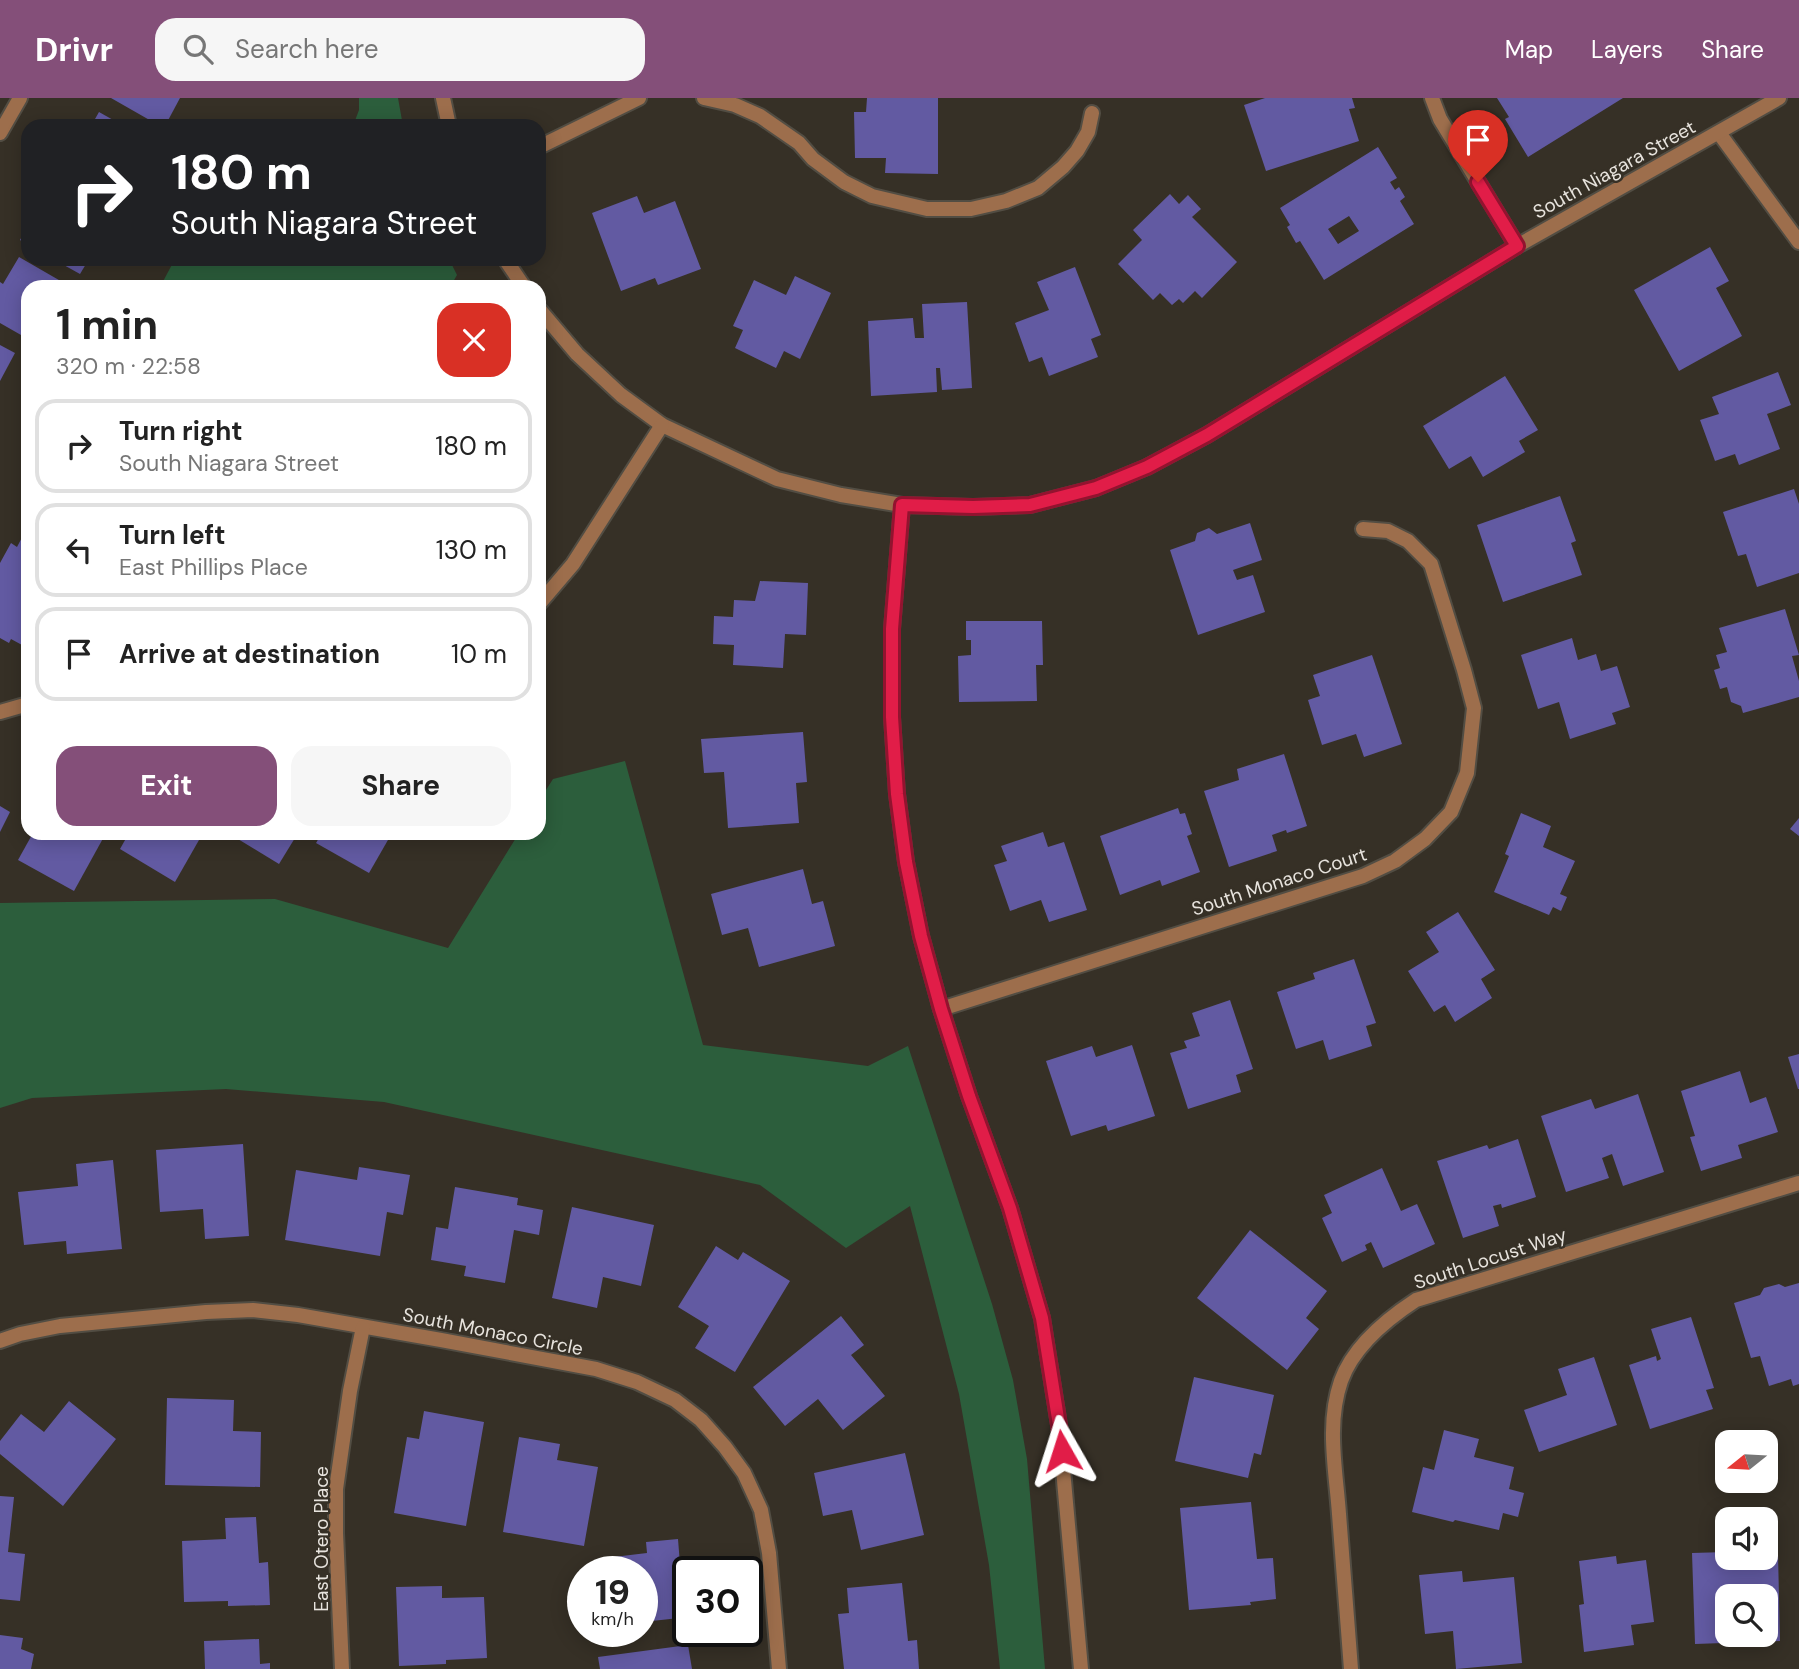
<!DOCTYPE html>
<html lang="en">
<head>
<meta charset="utf-8">
<style>
  body { margin:0; font-family:"DM Sans",sans-serif; background:#f6f6f6; color:#222; height:100vh; display:flex; flex-direction:column; font-size:26px; white-space:nowrap }
  * { box-sizing:border-box; margin:0 }
  p { font-size:23px; color:#767676 }
  .icon { flex:none; width:38px; height:38px; fill:none; stroke:currentColor; stroke-width:2; stroke-linecap:round; stroke-linejoin:round }
  .map { position:relative; flex:1; overflow:hidden }
  .drawer { position:absolute; left:21px; top:182px; width:525px; height:560px; display:flex; flex-direction:column; background:#fff; border-radius:21px; box-shadow:0 4px 18px #0003 }
  .drawer>* { flex:none }
  .top-card { position:absolute; left:21px; top:21px; width:525px; height:147px; border-radius:21px; box-shadow:0 4px 18px #0003; background:#202124; color:#fff; overflow:hidden }
  .needle { width:46px; rotate:252deg }
  .fabs { position:absolute; left:1715px; top:1332px; display:grid; gap:14px }
  .fabs a { display:grid; place-items:center; width:63px; height:63px; border-radius:14px; background:#fff; box-shadow:0 4px 18px #0003; font-size:35px }
  .speed { position:absolute; left:567px; top:1458px; display:flex; gap:14px; font-size:35px; font-weight:700; text-align:center }
  .speed>* { display:grid; place-content:center; width:91px; height:91px; border-radius:50%; background:#fff; box-shadow:0 4px 18px #0003; line-height:1 }
  .speed small { font-size:18px; font-weight:400 }
  .speed .limit { border:4px solid #111; border-radius:10px; background:#fff; color:#111 }
  .pin { position:absolute; display:grid; place-items:center; width:60px; height:60px; color:#fff; margin:-72px -30px; border-radius:50% 50% 50% 0; rotate:-45deg; box-shadow:0 0 7px #0007 }
  .pin .icon { rotate:45deg }
  .me { position:absolute; width:77px; margin:-38px; rotate:354deg; stroke-linejoin:round; filter:drop-shadow(0 0 5px #0008) }
  .turn { display:flex; align-items:center; gap:24px; height:147px; padding:0 35px; font-size:32px }
  .turn .icon { width:91px; height:91px; stroke-width:2.5 }
  .turn b { display:block; font-size:49px; line-height:60px }
  .round { display:grid; place-items:center; flex:none; width:74px; height:74px; border-radius:21px; background:#f6f6f6 }
  .summary { display:flex; align-items:center; justify-content:space-between; height:119px; padding:0 35px }
  h1 { font-size:42px; font-weight:700; line-height:52px }
  .button { display:flex; gap:14px; margin-top:auto; padding:14px 35px }
  .button a { flex:1; height:80px; border-radius:21px; background:#844f79; color:#fff; font-size:28px; font-weight:700; line-height:80px; text-align:center }
  .button a+a { background:#f6f6f6; color:#222 }
  ul { padding:0; list-style:none }
  li { display:flex; align-items:center; gap:21px; height:94px; margin:0 14px 10px; padding:0 21px; border:4px solid #e0e0e0; border-radius:21px }
  li div { flex:1 }
  li b { display:block; font-size:26px }
  li em { font-style:normal }
  header { display:flex; align-items:center; gap:42px; box-sizing:border-box; height:98px; padding:0 35px; background:#844f79; color:#fff }
  header strong { font-size:33px }
  nav { display:flex; gap:38px; margin-inline-start:auto; font-size:24px }
  .search { width:490px; height:63px; background:#f6f6f6; display:flex; align-items:center; gap:18px; box-sizing:border-box; padding:0 24px; border-radius:21px; color:#767676; font-size:26px }
  .map>svg:first-child { display:block }
  .green { fill:#2c5e3c }
  .building { fill:#625aa2; fill-rule:evenodd }
  .lines { fill:none; stroke-linecap:round; stroke-linejoin:round }
  .street-casing { stroke:#524d43; stroke-width:18 }
  .street { stroke:#9d6e4c; stroke-width:14 }
  .route-casing { stroke:#92132f; stroke-width:18 }
  .route { stroke:#e11d48; stroke-width:12 }
  .labels { text-anchor:middle; stroke-width:5; stroke-linejoin:round; paint-order:stroke }
  .street-label { font-size:19px; fill:#e7e3dd; stroke:#363026 }
</style>
</head>
<body>
<header>
<strong>Drivr</strong>
<div class="search"><svg class="icon" aria-label="search" viewBox="0 0 24 24"><circle cx="10" cy="10" r="6"/><path d="M15 15l6 6"/></svg>Search here</div>
<nav><a>Map</a><a>Layers</a><a>Share</a></nav>
</header>
<div class="map">
<svg width="1799" height="1571" viewBox="0 0 1799 1571">
  <rect width="100%" height="100%" fill="#363026"/>
  <!-- green -->
  <g class="green">
    <path d="M359 0H398L403 28H353L359 12Z"/>
    <path d="M175 161H449L457 177 450 189H160Z"/>
    <path d="M625 663 703 947 868 968 908 948 992 1206 1013 1282 1027 1361 1045 1571H1000L989 1467 959 1296 910 1108 846 1150 760 1087 384 1004 226 991 32 1000 0 1010V805L275 801 448 850 519 735H539V703L553 681Z"/>
  </g>
  <!-- building -->
  <g class="building">
    <path d="M111 0H180L165 28H160Z"/>
    <path d="M867 0H938V76L885 75 886 60H855L854 14H866Z"/>
    <path d="M1265 0H1352L1355 10 1349 11 1359 43 1266 73 1244 7Z"/>
    <path d="M1497 0H1623L1528 59 1505 21 1509 19Z"/>
    <path d="M99 14 115 23 116 22 126 28H91Z"/>
    <path d="M1378 49 1397 80 1390 84 1395 92 1399 89 1405 99 1400 103 1414 126 1324 182 1300 143 1296 145 1287 129 1290 127 1280 110ZM1349 118 1359 133 1338 146 1328 131Z"/>
    <path d="M1170 96 1179 106 1188 97 1201 111 1192 119 1237 164 1202 200 1195 193 1183 205 1179 201 1172 207 1160 195 1153 202 1118 166 1142 142 1133 132Z"/>
    <path d="M637 98 644 115 675 103 701 171 658 187 655 180 621 193 592 115Z"/>
    <path d="M28 128V147L20 142Z"/>
    <path d="M1710 149 1729 183 1716 190 1742 238 1679 273 1634 192Z"/>
    <path d="M19 159 71 189H28V241L0 225V184L3 186Z"/>
    <path d="M53 161H89L80 176Z"/>
    <path d="M1075 169 1101 237 1091 241 1098 259 1049 278 1042 259 1029 264 1015 225 1049 212 1037 184Z"/>
    <path d="M795 178 831 195 800 261 784 253 776 270 735 250 743 232 733 228 754 182 786 197Z"/>
    <path d="M967 204 972 290 942 292 940 270H936L937 294 871 298 868 223 913 220 915 240H924L922 206Z"/>
    <path d="M0 247 15 255 0 283Z"/>
    <path d="M1778 274 1791 307 1767 316 1780 351 1739 367 1735 356 1715 363 1700 322 1719 316 1712 299Z"/>
    <path d="M1505 278 1538 332 1519 343 1525 354 1483 379 1471 358 1449 371 1423 328Z"/>
    <path d="M1794 391 1799 406V475L1757 489 1746 456 1738 458 1723 414Z"/>
    <path d="M1560 398 1576 443 1571 445 1582 477 1503 504 1477 427Z"/>
    <path d="M1250 425 1262 462 1233 472 1237 482 1253 477 1265 514 1198 537 1170 452 1195 443 1197 435 1209 430 1217 436Z"/>
    <path d="M28 428V536L22 547 11 541 9 545 0 540V465L11 445 17 449Z"/>
    <path d="M760 483 808 485 806 537 785 536 783 570 733 567 734 547 713 546 714 518 733 519 734 502 755 503Z"/>
    <path d="M1785 511 1799 557 1792 558 1799 583V599L1743 615 1741 608 1731 604 1727 589 1720 591 1714 572 1720 570 1716 557 1727 554 1719 530Z"/>
    <path d="M966 523H1042L1043 567H1036L1037 603 959 604 958 558 971 557V542H966Z"/>
    <path d="M1572 540 1578 562 1596 556 1601 573 1617 568 1630 609 1612 615 1616 626 1570 641 1559 604 1538 611 1521 557Z"/>
    <path d="M1372 557 1402 646 1364 659 1356 636 1322 647 1308 602 1320 598 1313 577Z"/>
    <path d="M803 634 807 684 796 685 799 725 728 730 724 674 704 675 701 641Z"/>
    <path d="M1284 656 1307 728 1287 735 1286 732 1272 737 1277 753 1229 769 1204 693 1239 682 1237 671Z"/>
    <path d="M0 708 10 714 0 734Z"/>
    <path d="M1178 710 1180 716 1185 715 1192 736 1187 738 1200 774 1162 788 1160 782 1120 797 1100 738Z"/>
    <path d="M1521 715 1551 728 1543 749 1575 763 1560 796 1567 799 1561 813 1553 809 1549 817 1494 794 1509 758 1505 756Z"/>
    <path d="M1799 720V738L1790 731Z"/>
    <path d="M1043 734 1048 749 1064 744 1087 812 1049 824 1041 802 1010 813 994 767 1007 763 1001 748Z"/>
    <path d="M33 735H106L74 793 18 762Z"/>
    <path d="M129 735H203L175 784 120 751Z"/>
    <path d="M228 735H298L279 766Z"/>
    <path d="M322 735H392L369 775 316 745Z"/>
    <path d="M803 771 812 806 823 803 835 848 759 869 748 830 722 837 711 796Z"/>
    <path d="M1458 814 1495 872 1481 881 1492 900 1455 924 1445 907 1434 914 1408 873 1439 854 1426 834Z"/>
    <path d="M1354 861 1376 925 1366 928 1372 948 1329 962 1323 942 1296 951 1277 894 1315 881 1313 875Z"/>
    <path d="M1230 902 1253 971 1236 977 1241 994 1188 1011 1170 955 1187 950 1184 943 1200 938 1192 915Z"/>
    <path d="M1132 947 1155 1018 1108 1033 1106 1027 1071 1038 1046 963 1092 948 1096 959Z"/>
    <path d="M1799 956V991H1798L1788 959Z"/>
    <path d="M1740 973 1750 1005 1766 999 1778 1034 1738 1047 1742 1060 1701 1073 1690 1039 1695 1038 1681 993Z"/>
    <path d="M1638 996 1664 1074 1623 1088 1612 1056 1602 1060 1609 1080 1566 1094 1541 1018 1591 1001 1595 1011Z"/>
    <path d="M1518 1041 1536 1099 1502 1110 1501 1106 1493 1108 1499 1128 1463 1140 1437 1063 1487 1047 1489 1051Z"/>
    <path d="M243 1046 249 1138 205 1141 203 1111 160 1114 156 1052Z"/>
    <path d="M113 1062 122 1151 67 1156 66 1143 24 1147 18 1094 78 1088 76 1066Z"/>
    <path d="M359 1069 410 1077 403 1117 387 1114 380 1158 285 1142 296 1072 357 1082Z"/>
    <path d="M1382 1070 1401 1113 1417 1106 1435 1146 1383 1170 1371 1144 1365 1147 1367 1152 1342 1164 1322 1120 1332 1115 1324 1097Z"/>
    <path d="M455 1089 518 1100 517 1107 543 1112 539 1137 514 1132 505 1185 464 1178 466 1168 431 1162 436 1129 448 1131Z"/>
    <path d="M572 1109 654 1127 641 1188 603 1179 597 1210 552 1200Z"/>
    <path d="M1250 1132 1327 1193 1306 1220 1319 1231 1287 1272 1197 1200Z"/>
    <path d="M716 1148 738 1162 743 1154 790 1183 735 1274 695 1250 709 1228 678 1209Z"/>
    <path d="M1799 1185V1286L1793 1288 1791 1281 1769 1288 1760 1258 1751 1260 1734 1205 1760 1197 1764 1190 1779 1186 1785 1189Z"/>
    <path d="M841 1218 864 1247 851 1257 885 1298 843 1332 818 1301 785 1328 753 1289Z"/>
    <path d="M1691 1219 1714 1290 1706 1292 1713 1311 1650 1331 1629 1267 1656 1258 1657 1263 1661 1261 1651 1231Z"/>
    <path d="M1594 1259 1617 1327 1539 1354 1524 1312 1567 1297 1558 1271Z"/>
    <path d="M1194 1279 1274 1297 1261 1357 1254 1355 1248 1380 1175 1363Z"/>
    <path d="M167 1300 234 1302 233 1333 261 1334 260 1389 165 1387Z"/>
    <path d="M69 1303 116 1341 63 1408 0 1356V1343L21 1316 44 1334Z"/>
    <path d="M424 1313 484 1324 466 1428 394 1415 407 1339 419 1341Z"/>
    <path d="M1444 1332 1479 1341 1474 1359 1514 1369 1509 1391 1524 1395 1518 1419 1503 1415 1499 1432 1455 1422 1453 1424 1412 1414 1423 1369 1434 1372Z"/>
    <path d="M519 1339 560 1346 557 1362 598 1369 584 1448 503 1434Z"/>
    <path d="M905 1355 924 1437 861 1452 852 1412 823 1418 814 1375Z"/>
    <path d="M0 1398 14 1399 8 1454 25 1456 20 1503 0 1501Z"/>
    <path d="M1251 1404 1257 1461 1273 1460 1276 1501 1250 1504 1251 1507 1189 1512 1180 1410Z"/>
    <path d="M256 1419 259 1465 268 1464 270 1507 228 1508V1503L184 1504 182 1443 226 1441 225 1420Z"/>
    <path d="M678 1441 681 1479H688V1519L652 1523V1517L642 1518V1474H606L605 1460 647 1455 646 1444Z"/>
    <path d="M1726 1454V1471L1759 1470 1758 1460H1766V1456H1778L1780 1543 1695 1546 1692 1455ZM1727 1498H1766V1536H1727Z"/>
    <path d="M1616 1458 1617 1466 1646 1462 1654 1524 1631 1527 1634 1547 1584 1554 1579 1507 1584 1506 1579 1463Z"/>
    <path d="M1462 1473 1463 1484 1514 1479 1522 1565 1456 1571 1453 1533 1425 1536 1419 1477Z"/>
    <path d="M902 1485 908 1543 917 1542 919 1571H844L838 1516 849 1515 847 1490Z"/>
    <path d="M442 1488V1500L484 1499 487 1560 446 1562V1566L399 1568 396 1489Z"/>
    <path d="M0 1537 23 1540 21 1551 34 1556 31 1571H0Z"/>
    <path d="M259 1541 260 1566 270 1565V1571H205L204 1543Z"/>
    <path d="M688 1547 692 1571H600L598 1559Z"/>
  </g>
  <g class="lines">
    <!-- street casing -->
    <g class="street-casing">
      <g id="street">
        <path d="M443 0 449 28"/>
        <path d="M704 0 735 7 760 18 799 45 813 61 844 84 872 98 927 111H971L1006 103 1038 90 1063 69 1077 53 1088 34 1092 15"/>
        <path d="M1432 0 1440 21 1517 148"/>
        <path d="M0 35 20 0"/>
        <path d="M1719 35 1799 144"/>
        <path d="M539 49 639 0"/>
        <path d="M505 161 524 189"/>
        <path d="M539 211 577 256 621 297 662 327 777 381 841 397 902 407 973 409 1030 407 1096 390 1147 369 1207 337 1517 148 1779 0"/>
        <path d="M902 407 892 531V619L897 696 906 764 921 838 941 911 969 998 1010 1110 1042 1220 1059 1327 1081 1571"/>
        <path d="M539 506 573 466 662 327"/>
        <path d="M0 614 28 606"/>
        <path d="M941 911 1363 778 1395 763 1425 741 1451 714 1467 675 1474 610 1464 572 1431 466 1408 443 1388 433 1363 431"/>
        <path d="M0 1243 20 1236 60 1228 206 1214 253 1212 298 1217 441 1242 596 1271 637 1284 675 1302 701 1322 725 1349 744 1375 761 1412 769 1455 779 1571"/>
        <path d="M342 1571 336 1435V1391L350 1293 363 1229"/>
        <path d="M1351 1571C1347 1519 1343 1468 1339 1416 1336 1373 1326 1326 1341 1283 1353 1249 1387 1221 1416 1202L1799 1085"/>
      </g>
    </g>
    <!-- street -->
    <use href="#street" class="street"/>
  </g>
  <g class="lines">
    <!-- route casing -->
    <g class="route-casing">
      <path id="route" d="M1062 1353 1059 1327 1042 1220 1010 1110 969 998 941 911 921 838 906 764 897 696 892 619V531L902 407 973 409 1030 407 1096 390 1147 369 1207 337 1517 148 1478 84"/>
    </g>
    <!-- route -->
    <use href="#route" class="route"/>
  </g>
  <g class="labels">
    <!-- street labels -->
    <g class="street-label">
      <text transform="translate(1614 71) rotate(-29)" y="7">South Niagara Street</text>
      <text transform="translate(1279 783) rotate(-18)" y="7">South Monaco Court</text>
      <text transform="translate(1490 1160) rotate(-18)" y="7">South Locust Way</text>
      <text transform="translate(493 1233) rotate(11)" y="7">South Monaco Circle</text>
      <text transform="translate(321 1441) rotate(-90)" y="7">East Otero Place</text>
    </g>
  </g>
</svg>
<div class="fabs">
<a><svg class="needle" viewBox="-14 -14 28 28"><path d="M0-13l5 13h-10z" fill="#e53935"/><path d="M0 13l5-13h-10z" fill="#767676"/></svg></a>
<a><svg class="icon" aria-label="sound" viewBox="0 0 24 24"><path d="M4 9h4l5-4v14l-5-4H4zM17 9q2 3 0 6"/></svg></a>
<a><svg class="icon" aria-label="search" viewBox="0 0 24 24"><circle cx="10" cy="10" r="6"/><path d="M15 15l6 6"/></svg></a>
</div>
<div class="speed"><div>19<small>km/h</small></div><div class="limit">30</div></div>
<div class="pin" style="left:1478px;top:84px;background:#d93025"><svg class="icon" aria-label="arrive" viewBox="0 0 24 24"><path d="M6 21V4h12l-3 4 3 4H6"/></svg></div>
<svg class="me" style="left:1062px;top:1353px" viewBox="-20 -20 40 40"><path d="M0-17L14 15 0 8-14 15z" fill="#e11d48" stroke="#fff" stroke-width="4"/></svg>
<div class="top-card">
<div class="turn"><svg class="icon" aria-label="right" viewBox="0 0 24 24"><path d="M7 20v-9h11M14 6l5 5-5 5"/></svg><div><b>180 m</b>South Niagara Street</div></div>
</div>
<section class="drawer">
<div class="summary"><div><h1>1 min</h1><p>320 m · 22:58</p></div><a class="round" style="background:#d93025;color:#fff"><svg class="icon" aria-label="close" viewBox="0 0 24 24"><path d="M6 6l12 12M18 6L6 18"/></svg></a></div>
<ul>
<li><svg class="icon" aria-label="right" viewBox="0 0 24 24"><path d="M7 20v-9h11M14 6l5 5-5 5"/></svg><div><b>Turn right</b><p>South Niagara Street</p></div><em>180 m</em></li>
<li><svg class="icon" aria-label="left" viewBox="0 0 24 24"><path d="M17 20v-9H6M10 6l-5 5 5 5"/></svg><div><b>Turn left</b><p>East Phillips Place</p></div><em>130 m</em></li>
<li><svg class="icon" aria-label="arrive" viewBox="0 0 24 24"><path d="M6 21V4h12l-3 4 3 4H6"/></svg><div><b>Arrive at destination</b></div><em>10 m</em></li>
</ul>
<div class="button"><a>Exit</a><a>Share</a></div>
</section>
</div>
</body>
</html>
